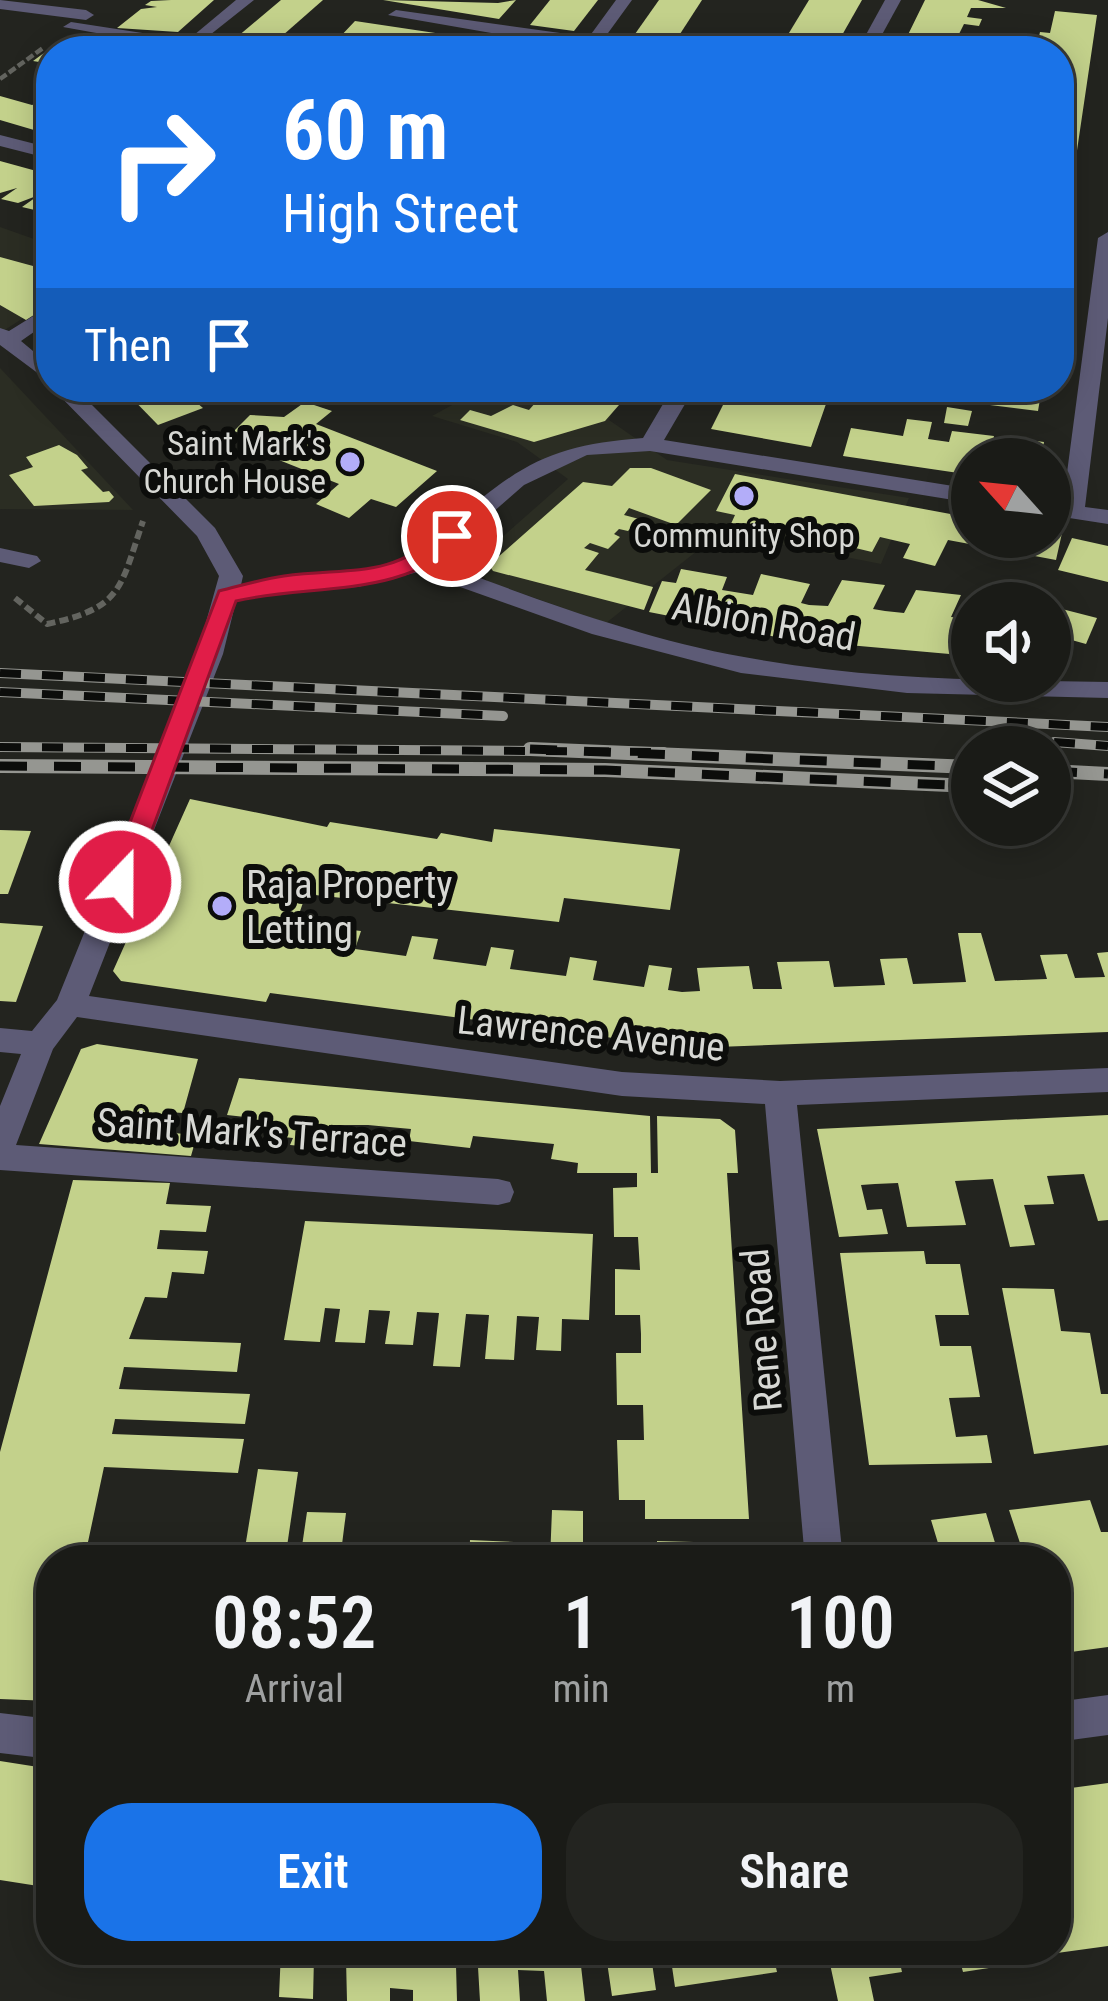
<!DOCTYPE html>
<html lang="en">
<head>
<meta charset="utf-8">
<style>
  body { margin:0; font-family:"Roboto Condensed",sans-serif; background:#232420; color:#f1f3f6; height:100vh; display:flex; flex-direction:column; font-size:45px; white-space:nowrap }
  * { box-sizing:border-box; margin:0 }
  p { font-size:39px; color:#9fa1a1 }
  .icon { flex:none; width:66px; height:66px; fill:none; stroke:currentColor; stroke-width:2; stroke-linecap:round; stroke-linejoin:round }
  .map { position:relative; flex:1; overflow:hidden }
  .sheet { position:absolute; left:36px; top:1545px; width:1035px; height:420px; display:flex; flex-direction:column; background:#1a1b17; border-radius:48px; box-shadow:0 6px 30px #0003,0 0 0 3px #383936 }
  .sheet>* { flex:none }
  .top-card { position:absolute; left:36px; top:36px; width:1038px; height:366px; border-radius:48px; box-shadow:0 6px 30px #0003,0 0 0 3px #383936; background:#1a73e8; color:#fff; overflow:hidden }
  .needle { width:78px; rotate:297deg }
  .fabs { position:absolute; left:951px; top:438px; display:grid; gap:24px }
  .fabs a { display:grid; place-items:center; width:120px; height:120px; border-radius:50%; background:#1a1b17; box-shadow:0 6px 30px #0003,0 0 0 3px #383936; font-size:60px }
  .pin { position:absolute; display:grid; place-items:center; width:102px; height:102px; color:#fff; margin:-51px; border:6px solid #fff; border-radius:50%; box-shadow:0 3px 12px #0007 }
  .me { position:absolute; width:132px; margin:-66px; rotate:22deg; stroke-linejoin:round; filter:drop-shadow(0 0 9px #0008) }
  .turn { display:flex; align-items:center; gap:42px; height:252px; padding:0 48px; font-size:54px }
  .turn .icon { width:156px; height:156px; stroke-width:2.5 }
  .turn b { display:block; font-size:84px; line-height:102px }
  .then { display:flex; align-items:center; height:114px; padding:0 48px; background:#0003; gap:24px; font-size:45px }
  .eta { display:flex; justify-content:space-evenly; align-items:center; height:204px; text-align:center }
  .eta b { font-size:72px; font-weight:600; line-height:84px }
  .cta { display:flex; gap:24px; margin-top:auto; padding:24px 48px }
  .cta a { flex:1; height:138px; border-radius:48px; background:#1a73e8; color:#fff; font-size:48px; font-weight:600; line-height:138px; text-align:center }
  .cta a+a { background:#232420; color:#f1f3f6 }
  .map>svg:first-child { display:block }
  .built { fill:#2b2d23 }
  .building { fill:#c3d18b }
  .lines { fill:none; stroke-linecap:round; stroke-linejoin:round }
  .path-far1 { stroke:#63645f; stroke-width:4.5; stroke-dasharray:8 3; stroke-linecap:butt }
  .path { stroke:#63645f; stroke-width:6; stroke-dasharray:9 4.5; stroke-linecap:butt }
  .minor { fill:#5d5b76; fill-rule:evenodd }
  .rail-far1-casing { stroke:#959691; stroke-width:10 }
  .rail-casing { stroke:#959691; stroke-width:14 }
  .rail-far1 { stroke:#0c0d0b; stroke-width:8; stroke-dasharray:21; stroke-linecap:butt }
  .rail { stroke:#0c0d0b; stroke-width:9; stroke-dasharray:27; stroke-linecap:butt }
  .route { fill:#e11d48; stroke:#92132f; stroke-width:3 }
  .poi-dot { fill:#b3adf9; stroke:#0c0d0b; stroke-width:4.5 }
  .labels { text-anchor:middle; stroke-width:12; stroke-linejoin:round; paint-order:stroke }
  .far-poi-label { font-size:33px; fill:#d7d8d4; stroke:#0c0d0b; text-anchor:end }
  .street-label { font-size:39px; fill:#d7d8d4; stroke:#0c0d0b }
  .poi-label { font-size:39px; fill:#d7d8d4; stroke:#0c0d0b; text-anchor:start }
</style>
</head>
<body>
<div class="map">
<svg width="1108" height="2001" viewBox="0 0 1108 2001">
  <rect width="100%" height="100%" fill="#23241f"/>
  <!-- built -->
  <g class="built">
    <path d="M0 227 51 245V300L0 333Z"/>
    <path d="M0 368 133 510 0 509Z"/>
    <path d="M485 387H624L609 420 667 460 909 498 881 564 721 532 606 623 487 581 474 562 568 479 517 442 432 416Z"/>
  </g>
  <!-- building -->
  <g class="building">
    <path d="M171 0H214L178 32 117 28 141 9 157 7 145 5 151 1Z"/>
    <path d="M281 0H323L274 43 237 37Z"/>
    <path d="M383 0 498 3 516 0 499 19Z"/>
    <path d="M550 0H598L574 31 530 25Z"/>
    <path d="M659 0H702L669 51H623Z"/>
    <path d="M809 0H862L833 51H778Z"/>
    <path d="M925 0H978L1006 8H971L967 17 982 19 979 26 964 24 954 44 984 51H900Z"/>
    <path d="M1055 11 1097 15 1062 252 1059 51 1037 45 1040 32 1050 33Z"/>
    <path d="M355 21 442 34 486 40 477 51H402L375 44 369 51 353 49 360 42 338 39Z"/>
    <path d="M63 39 129 48V51H51V64L33 61Z"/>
    <path d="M0 96 32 105 51 99V135L0 120Z"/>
    <path d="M0 161 51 175V203L39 211 22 207 39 195 18 203 1 199 17 188 0 193Z"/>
    <path d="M51 253V304L26 320 0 305V257L33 266Z"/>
    <path d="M121 387H178L203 408 158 425Z"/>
    <path d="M487 387H570L566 391 619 405 605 421 534 442 460 420 470 410 491 416 513 405 529 410 536 402Z"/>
    <path d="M732 387H828L857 392 853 402 795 392 793 399 826 404 811 447 711 429Z"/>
    <path d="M967 387H1042L1038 411 982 404 983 397 965 395Z"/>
    <path d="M305 402 332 411 316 424 437 471 396 507 371 499 349 518 316 504 339 484 264 454 275 445 234 431 250 415 284 417Z"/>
    <path d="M947 407 972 411 968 426 944 423Z"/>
    <path d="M907 419 932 422 928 439 949 442 952 431 994 436 991 449 1018 453 1020 439 1044 442 1041 459H972V475L843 456 851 428 903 436Z"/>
    <path d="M59 445 77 455 88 468 81 470 103 492 109 491 114 497 109 502 34 506 9 475 33 467 26 457Z"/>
    <path d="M630 468H651L711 490 676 525 629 508 624 515 639 519 628 531 619 529 614 534 620 537 608 549 590 543 584 548 599 553 585 570 653 587 644 610 493 571 489 565 583 482 612 486Z"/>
    <path d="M735 474 972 518V537L1062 533 1056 560 948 540 935 566 903 558 910 544 880 537 872 552 847 546 853 536 843 534 830 532 824 545 789 538 795 527 773 523 767 534 730 526 735 515 716 511Z"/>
    <path d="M1072 538 1108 546V582L1058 570Z"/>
    <path d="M681 569 727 577 722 590 753 595 761 574 810 584 801 603 809 605 828 606 842 580 885 585 873 609 885 611 904 613 916 590 961 595 951 617 972 619V656L792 640 649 612 662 581 676 583Z"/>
    <path d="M1062 609 1097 618 1086 644 1050 634Z"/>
    <path d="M190 799 327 827 330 822 437 839 441 833 492 842 494 829 680 849 670 910 564 898 559 922 306 894 290 940 328 945 335 928 361 931 355 949 406 956 412 936 438 939 433 959 486 966 491 947 514 950 510 969 566 976 570 957 597 961 593 980 644 987 649 965 672 968 668 990 682 992 700 991 697 968 720 967 749 966 753 989H782L777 962 829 961 834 987 885 985 880 959 907 958 913 984 966 982 958 933H981L995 981 1047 979 1040 955 1067 954 1075 978 1105 977 1097 953 1108 952V1032L690 1048 270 993 266 1002 121 981 113 971Z"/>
    <path d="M0 830 31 831 8 894H0Z"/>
    <path d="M0 923 43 926 16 1002 0 1001Z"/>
    <path d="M97 1044 198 1059 183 1113 168 1112 164 1122 141 1120 138 1130 197 1135 191 1156 39 1144 81 1049Z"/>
    <path d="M239 1078 650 1116 651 1173H658L657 1116 720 1119 735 1130 738 1173H727L749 1519H645V1500H619L617 1440H644L643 1405H617L616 1353H641V1334L640 1315H615V1269L640 1270 638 1237H614L613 1188 637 1187V1173H577L578 1163 551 1159 554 1144 473 1136 470 1148 435 1144 409 1141 411 1129 368 1125H329L323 1148 290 1145 293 1138 266 1135 269 1127 242 1124 245 1117 227 1115Z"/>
    <path d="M1108 1115V1220L1098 1221 1084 1174 1047 1176 1054 1204 1024 1205 1035 1245 1010 1247 993 1179 955 1181 966 1225 907 1227 898 1183 875 1184 861 1185 867 1210 882 1209 888 1234 839 1237 817 1129Z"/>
    <path d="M73 1180 170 1183 166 1204 211 1206 206 1232 160 1230 157 1249 208 1251 204 1274 172 1272 167 1298 145 1297 129 1339 241 1343 237 1372 124 1367 119 1389 250 1394 245 1424 115 1419 112 1434 244 1439 238 1473 104 1467 88 1542 170 1546 168 1560H51V1701L0 1699V1452Z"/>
    <path d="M305 1221 593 1234 589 1320 562 1319 561 1351 536 1350 539 1317 517 1316 514 1360 485 1359 489 1315 466 1314 460 1367 433 1366 439 1313 417 1312 413 1345 385 1344 390 1311 369 1310 365 1343 335 1342 340 1309 325 1308 320 1342 284 1340Z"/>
    <path d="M924 1251 926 1264H960L969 1315H935L940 1346H971L980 1397 949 1398 956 1437 987 1435 992 1463 869 1465 840 1253Z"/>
    <path d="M1002 1288 1054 1289 1061 1331 1090 1333 1101 1394H1108V1445L1034 1454Z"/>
    <path d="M258 1469 298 1472 285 1560H243Z"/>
    <path d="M1090 1500 1101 1532H1108V1647L1056 1654V1560H909L941 1553 931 1520 986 1513 996 1546 1020 1543 1009 1510Z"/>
    <path d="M552 1510 583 1511V1552L612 1554V1560H550Z"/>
    <path d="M307 1512 346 1513 340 1560H300Z"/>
    <path d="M470 1540 514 1542 513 1560H469Z"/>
    <path d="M657 1541 694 1542V1560H657Z"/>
    <path d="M359 1544 398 1545 396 1560H357Z"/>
    <path d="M0 1761 51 1769V1888L0 1880Z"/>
    <path d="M1108 1783V1946L1057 1953 1056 1790Z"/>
    <path d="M281 1950H772L777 1972 675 1987 670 1953 651 1956 656 1990 612 1996 607 1962 581 1966 585 2001H547L544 1971 518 1970 520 2001H480L478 1967 456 1966 457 2001H413V1990L390 1988V2001H347L346 1959 314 1957 313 1999 279 1997Z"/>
    <path d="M827 1950H897L902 1972 869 1977 874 2001H838Z"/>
    <path d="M957 1950H1024L1027 1962 963 1972Z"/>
  </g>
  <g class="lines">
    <!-- path-far1 -->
    <path class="path-far1" d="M0 79 43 48"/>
    <!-- path -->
    <path class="path" d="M15 598 47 624C123 608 120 588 143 521"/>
    <!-- minor -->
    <g class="minor">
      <path d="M0 0 86 10 94 15 86 20 0 9Z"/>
      <path d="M236 0H254L191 50 63 27 71 22 188 40Z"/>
      <path d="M616 0H632L595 51 388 15 396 10 589 37Z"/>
      <path d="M885 0H901L873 51H857Z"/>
      <path d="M0 135 51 148V159L0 146Z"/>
      <path d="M1108 232V318L1085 507 1108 510V524L1050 515V501L1063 503 1098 238Z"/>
      <path d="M51 305V320L21 341 51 366V383L0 345V328L9 331Z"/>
      <path d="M51 387H74L215 528 243 576 241 585C287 575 377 579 413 558 433 546 451 525 469 509 528 458 565 444 643 438L673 387H695L664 440 972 489V503L650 451 587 455 524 485 436 562C537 599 638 638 744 657 866 680 986 680 1108 682V698L907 693 741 673 592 634 418 572 358 587 285 590 236 601 223 654 89 996 622 1072 780 1081 1108 1068V1092L797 1105 843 1560H805L765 1104 622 1096 77 1017 53 1049 16 1145 498 1179 510 1182 514 1192 510 1202 498 1205 0 1170V1106L21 1054 0 1052V1028L32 1031 57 1000 197 654 219 576 197 536Z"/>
      <path d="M0 548 37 556 41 561 29 568 0 562Z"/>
      <path d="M1108 1695V1735L1056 1742V1702Z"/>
      <path d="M0 1713 51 1719V1759L0 1753Z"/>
    </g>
    <!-- rail-far1 casing -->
    <g class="rail-far1-casing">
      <g id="rail-far1">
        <path d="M0 673 1108 727"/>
        <path d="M0 692 503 716"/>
        <path d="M1054 742 1108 746"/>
        <path d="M0 747 664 752"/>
      </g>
    </g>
    <!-- rail casing -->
    <g class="rail-casing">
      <g id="rail">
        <path d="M530 749 972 767"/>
        <path d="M0 766 605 770 972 786"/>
        <path d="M1050 771 1108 774"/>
      </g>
    </g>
    <!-- rail-far1 -->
    <use href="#rail-far1" class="rail-far1"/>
    <!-- rail -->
    <use href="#rail" class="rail"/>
  </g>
  <!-- route -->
  <path class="route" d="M445 531 463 536C408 600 311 583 236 601L133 882 129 888H111L107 882 219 591C240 586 262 579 284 576 352 567 388 580 445 531Z"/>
  <!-- markers -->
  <g class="poi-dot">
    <circle cx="350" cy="462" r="12"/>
    <circle cx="744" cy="496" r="12"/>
    <circle cx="222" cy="906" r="12"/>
  </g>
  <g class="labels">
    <!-- far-poi labels -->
    <g class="far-poi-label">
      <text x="326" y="455">Saint Mark's<tspan x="326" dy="38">Church House</tspan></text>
      <text x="744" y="547" text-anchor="middle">Community Shop</text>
    </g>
    <!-- street labels -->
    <g class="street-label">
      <text transform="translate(764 621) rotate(10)" y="14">Albion Road</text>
      <text transform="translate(591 1033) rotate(6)" y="14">Lawrence Avenue</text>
      <text transform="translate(252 1132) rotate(4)" y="14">Saint Mark's Terrace</text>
      <text transform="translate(761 1330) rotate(-95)" y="14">Rene Road</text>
    </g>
    <!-- poi labels -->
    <g class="poi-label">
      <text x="246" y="898">Raja Property<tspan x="246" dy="45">Letting</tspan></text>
    </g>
  </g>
</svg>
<div class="fabs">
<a><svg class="needle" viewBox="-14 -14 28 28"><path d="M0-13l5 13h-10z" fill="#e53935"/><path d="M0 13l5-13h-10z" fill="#9fa1a1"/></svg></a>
<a><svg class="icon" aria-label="sound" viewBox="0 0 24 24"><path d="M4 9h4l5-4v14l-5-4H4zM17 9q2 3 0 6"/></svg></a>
<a><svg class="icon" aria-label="layers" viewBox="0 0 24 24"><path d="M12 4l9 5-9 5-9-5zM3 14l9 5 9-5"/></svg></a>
</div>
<div class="pin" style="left:452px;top:536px;background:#d93025"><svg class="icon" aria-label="arrive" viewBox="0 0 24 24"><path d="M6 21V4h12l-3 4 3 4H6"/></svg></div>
<svg class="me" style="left:120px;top:882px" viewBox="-20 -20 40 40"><circle r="17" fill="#e11d48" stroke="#fff" stroke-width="3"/><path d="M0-11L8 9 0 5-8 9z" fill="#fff"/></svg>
<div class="top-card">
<div class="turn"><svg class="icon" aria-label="right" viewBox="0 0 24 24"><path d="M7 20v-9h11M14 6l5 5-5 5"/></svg><div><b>60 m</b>High Street</div></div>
<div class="then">Then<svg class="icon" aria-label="arrive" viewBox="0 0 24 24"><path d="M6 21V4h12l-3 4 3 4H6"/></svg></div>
</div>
<section class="sheet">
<div class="eta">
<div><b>08:52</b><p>Arrival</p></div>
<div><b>1</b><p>min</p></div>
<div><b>100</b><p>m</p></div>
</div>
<div class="cta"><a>Exit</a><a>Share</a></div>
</section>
</div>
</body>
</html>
